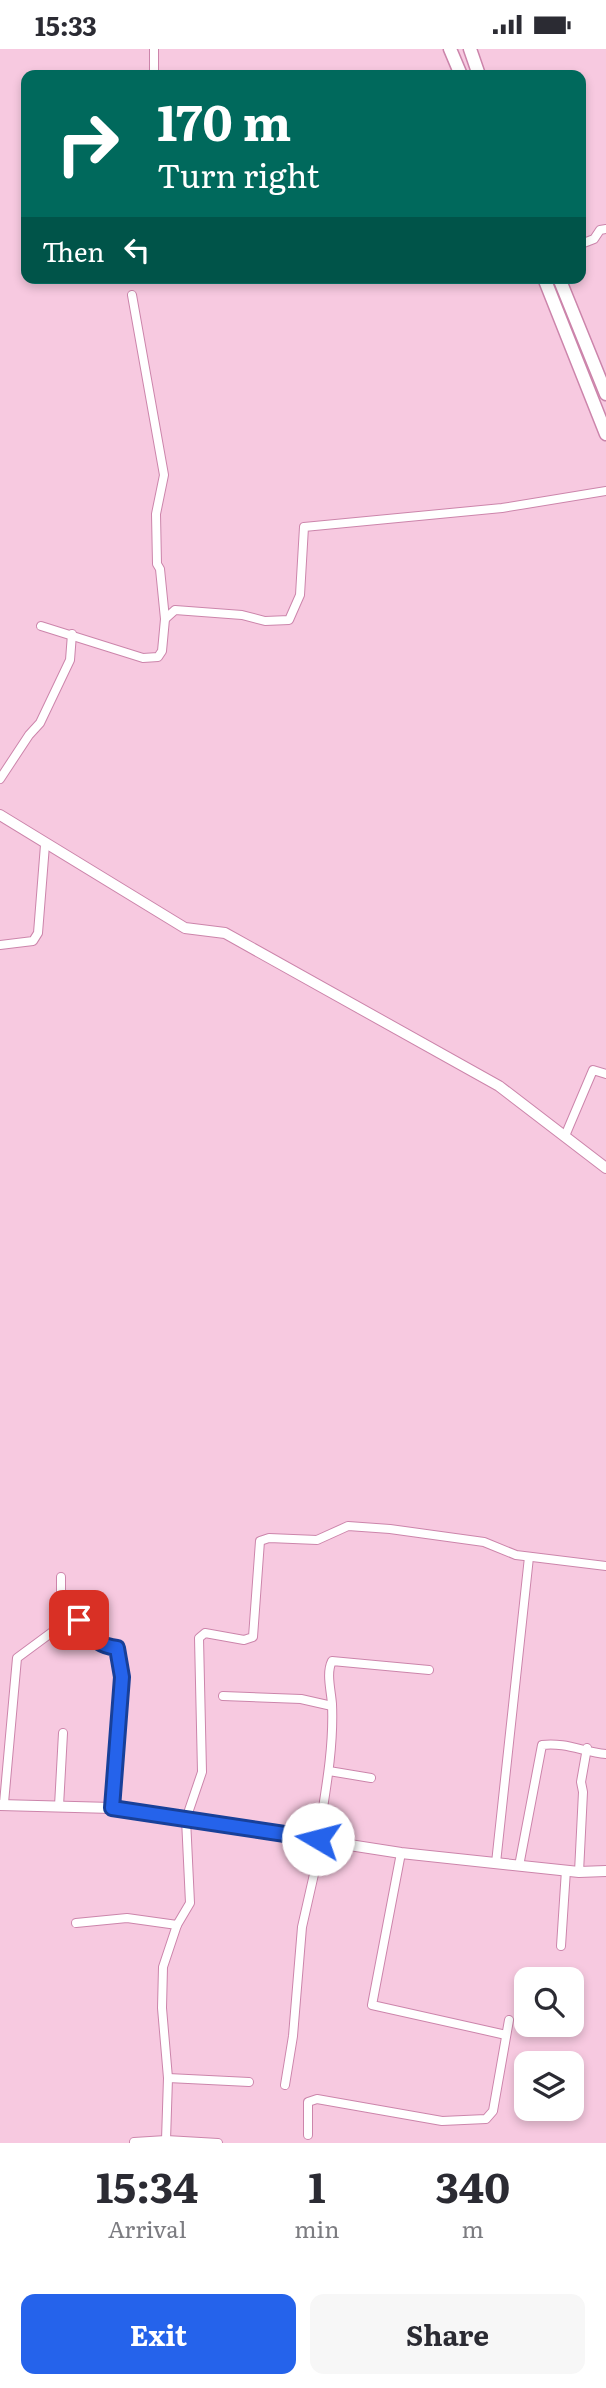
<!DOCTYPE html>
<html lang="en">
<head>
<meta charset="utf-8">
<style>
  body { margin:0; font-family:Literata,serif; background:#f7f7f7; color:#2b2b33; height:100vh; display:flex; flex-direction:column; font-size:26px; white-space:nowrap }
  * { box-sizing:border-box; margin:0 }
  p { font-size:23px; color:#7c7c81 }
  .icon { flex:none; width:38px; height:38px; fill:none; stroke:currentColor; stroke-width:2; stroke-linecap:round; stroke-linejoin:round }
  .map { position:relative; height:2094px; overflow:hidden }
  .details { display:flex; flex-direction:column; background:#fff; flex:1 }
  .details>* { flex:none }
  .banner { position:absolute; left:21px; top:21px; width:565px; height:214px; border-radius:14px; box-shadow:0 4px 10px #0003; background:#00695c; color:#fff; overflow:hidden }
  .fabs { position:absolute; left:514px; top:1918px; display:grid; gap:14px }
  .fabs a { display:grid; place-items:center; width:70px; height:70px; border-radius:14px; background:#fff; box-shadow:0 4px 10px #0003; font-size:35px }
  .pin { position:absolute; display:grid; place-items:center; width:60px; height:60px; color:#fff; margin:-30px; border-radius:14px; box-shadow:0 4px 10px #0006 }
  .me { position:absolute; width:77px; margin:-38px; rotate:278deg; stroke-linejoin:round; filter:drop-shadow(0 0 5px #0008) }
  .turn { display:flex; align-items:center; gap:24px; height:147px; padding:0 21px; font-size:32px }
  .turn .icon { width:91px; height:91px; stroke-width:2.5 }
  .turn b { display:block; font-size:49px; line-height:60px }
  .then { display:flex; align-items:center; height:66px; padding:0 21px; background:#0003; gap:14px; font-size:26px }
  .eta { display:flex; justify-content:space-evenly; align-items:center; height:119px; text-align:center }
  .eta b { font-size:42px; font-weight:700; line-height:49px }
  .primary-button { display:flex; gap:14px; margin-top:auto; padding:14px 21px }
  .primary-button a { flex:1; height:80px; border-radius:14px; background:#2563eb; color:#fff; font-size:28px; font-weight:700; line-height:80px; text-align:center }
  .primary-button a+a { background:#f7f7f7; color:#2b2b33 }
  .status { display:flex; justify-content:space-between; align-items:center; height:49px; padding:0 35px; background:#fff; direction:ltr }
  .status svg { height:19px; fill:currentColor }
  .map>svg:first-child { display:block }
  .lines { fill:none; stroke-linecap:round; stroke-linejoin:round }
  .minor-casing { stroke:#cc85ab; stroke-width:10 }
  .tertiary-casing { stroke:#cc85ab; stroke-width:12 }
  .trunk-casing { stroke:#cc85ab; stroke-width:15 }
  .minor { stroke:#fff; stroke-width:8 }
  .tertiary { stroke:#fff; stroke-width:10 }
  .trunk { stroke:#fff; stroke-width:12 }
  .route-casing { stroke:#184099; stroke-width:18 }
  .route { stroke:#2563eb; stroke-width:12 }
</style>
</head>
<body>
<div class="status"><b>15:33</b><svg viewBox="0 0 49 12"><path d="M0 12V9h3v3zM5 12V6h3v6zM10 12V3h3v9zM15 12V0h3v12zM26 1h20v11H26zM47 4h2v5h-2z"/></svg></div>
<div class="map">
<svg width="606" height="2094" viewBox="0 0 606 2094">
  <rect width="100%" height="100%" fill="#f7c9e0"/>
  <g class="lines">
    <!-- minor casing -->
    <g class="minor-casing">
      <g id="minor">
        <path d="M154 26V0"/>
        <path d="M581 195 594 190 600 181 606 180"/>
        <path d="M132 246 164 426 156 465 157 515 160 520 165 570"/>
        <path d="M41 577 143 609 158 608 162 602 165 570 175 561 242 566 265 572 289 571 300 546 304 478 502 459 606 442"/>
        <path d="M0 730 29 686 40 674 70 611 72 585"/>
        <path d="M0 896 33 892 38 884 45 796"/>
        <path d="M565 1087 593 1021 606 1025"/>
        <path d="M63 1575 79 1571C93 1587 95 1596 117 1599L119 1602 122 1627 112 1759"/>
        <path d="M223 1647 301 1650 332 1657"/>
        <path d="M329 1722 371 1729"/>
        <path d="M4 1754 17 1609 63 1575 61 1567V1528"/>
        <path d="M59 1757 63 1684"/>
        <path d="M318 1790C325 1745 334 1700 332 1655 331 1641 326 1624 332 1612L429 1621"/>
        <path d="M401 1804 372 1956 506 1986"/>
        <path d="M496 1814 529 1508"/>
        <path d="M519 1817 542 1696C565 1693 584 1703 606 1705"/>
        <path d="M579 1823 583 1743 581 1733 587 1699"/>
        <path d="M76 1874 127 1869 177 1876"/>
        <path d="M561 1897 566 1821"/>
        <path d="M168 2029 249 2033"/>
        <path d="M285 2036 293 1987 302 1878 322 1790"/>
        <path d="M308 2086V2053L317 2050 442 2072 486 2070 493 2062 509 1971"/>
        <path d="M166 2091 168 2029 162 1959 163 1918 177 1876 190 1854 186 1770 202 1723 199 1589 205 1584 244 1591 253 1588 260 1492 269 1489 317 1491 348 1477 390 1480 484 1493 516 1506 606 1517"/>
        <path d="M134 2093 166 2091 218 2094"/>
      </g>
    </g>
    <!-- tertiary casing -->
    <g class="tertiary-casing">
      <g id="tertiary">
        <path d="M0 766 185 879 225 884 499 1037 606 1119"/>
        <path d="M0 1756 112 1759 401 1804 579 1823 606 1822"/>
      </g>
    </g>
    <!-- trunk casing -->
    <g class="trunk-casing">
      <g id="trunk">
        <path d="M450 0 461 26"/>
        <path d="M470 0 479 26"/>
        <path d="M544 229 606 385"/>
        <path d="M559 229 606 345"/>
      </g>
    </g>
    <!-- minor -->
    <use href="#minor" class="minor"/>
    <!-- tertiary -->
    <use href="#tertiary" class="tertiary"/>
    <!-- trunk -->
    <use href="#trunk" class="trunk"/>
  </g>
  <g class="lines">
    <!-- route casing -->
    <g class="route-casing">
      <path id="route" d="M79 1571C93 1587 95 1596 117 1599L122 1628 112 1759 318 1790"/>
    </g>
    <!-- route -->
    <use href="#route" class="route"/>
  </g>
</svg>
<div class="fabs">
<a><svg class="icon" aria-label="search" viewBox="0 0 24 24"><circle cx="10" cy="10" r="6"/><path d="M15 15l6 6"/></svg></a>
<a><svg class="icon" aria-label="layers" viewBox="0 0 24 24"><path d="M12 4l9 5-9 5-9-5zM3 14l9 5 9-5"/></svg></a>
</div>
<div class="pin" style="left:79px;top:1571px;background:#d93025"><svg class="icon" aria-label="arrive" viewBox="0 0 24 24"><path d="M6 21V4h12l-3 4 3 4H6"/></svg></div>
<svg class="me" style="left:318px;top:1790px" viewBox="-20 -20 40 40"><circle r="19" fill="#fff"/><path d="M0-13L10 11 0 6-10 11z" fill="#2563eb"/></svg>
<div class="banner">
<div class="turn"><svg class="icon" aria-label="right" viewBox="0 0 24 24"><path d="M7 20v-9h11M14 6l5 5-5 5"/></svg><div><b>170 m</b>Turn right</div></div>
<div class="then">Then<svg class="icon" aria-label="left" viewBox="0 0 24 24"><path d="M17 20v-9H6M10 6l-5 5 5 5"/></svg></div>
</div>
</div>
<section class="details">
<div class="eta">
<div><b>15:34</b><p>Arrival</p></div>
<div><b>1</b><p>min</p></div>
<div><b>340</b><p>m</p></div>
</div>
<div class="primary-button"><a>Exit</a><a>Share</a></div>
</section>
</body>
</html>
